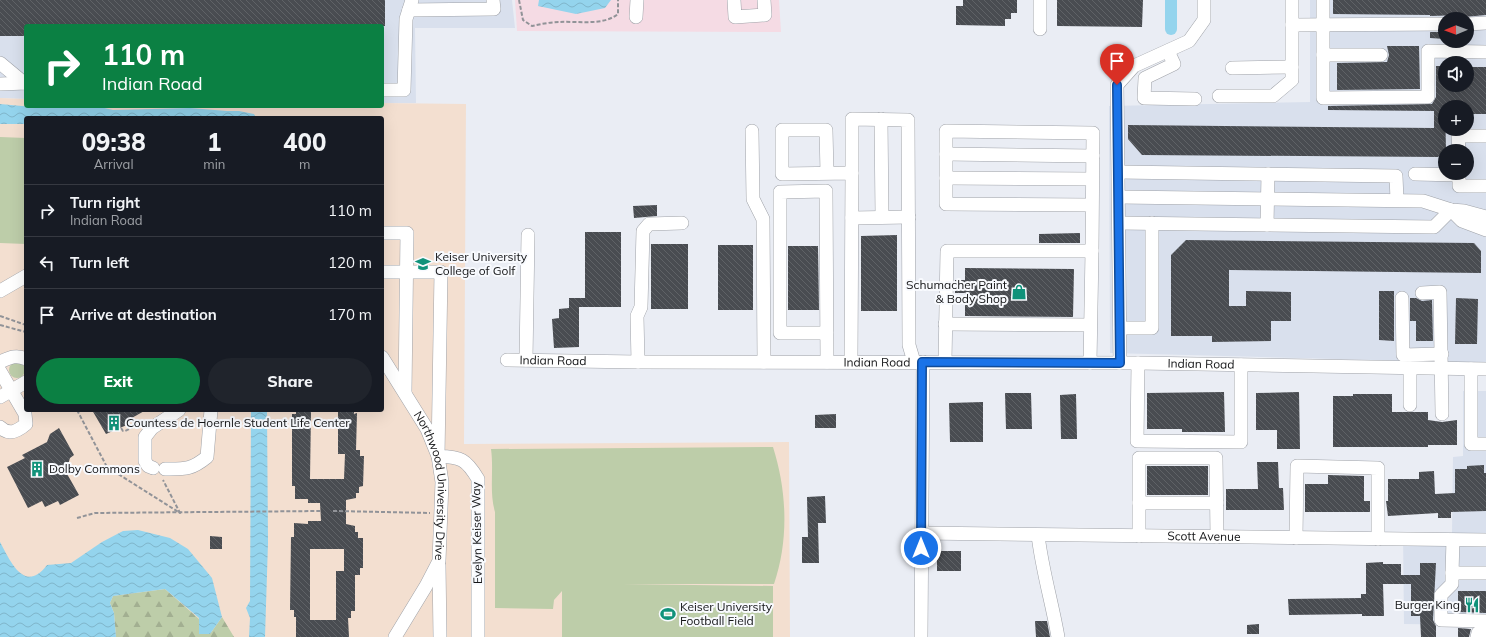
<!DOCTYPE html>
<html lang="en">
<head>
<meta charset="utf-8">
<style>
  body { margin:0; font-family:Mulish,sans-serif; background:#20242c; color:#f1f3f6; height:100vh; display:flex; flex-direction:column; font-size:15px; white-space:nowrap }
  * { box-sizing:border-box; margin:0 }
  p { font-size:13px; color:#9ea1a6 }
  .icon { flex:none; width:22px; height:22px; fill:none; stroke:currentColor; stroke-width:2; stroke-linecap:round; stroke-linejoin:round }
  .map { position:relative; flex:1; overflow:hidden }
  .sheet { position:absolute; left:24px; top:116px; width:360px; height:296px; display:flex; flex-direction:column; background:#171b24; border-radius:4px; box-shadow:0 4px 16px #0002 }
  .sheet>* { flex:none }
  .top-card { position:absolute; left:24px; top:24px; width:360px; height:84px; border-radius:4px; box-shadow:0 4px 16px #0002; background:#0b8043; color:#fff; overflow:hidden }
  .needle { width:26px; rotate:269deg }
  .controls { position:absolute; left:1438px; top:12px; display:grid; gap:8px }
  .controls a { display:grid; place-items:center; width:36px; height:36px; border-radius:50%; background:#171b24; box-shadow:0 4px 16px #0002; font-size:20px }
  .pin { position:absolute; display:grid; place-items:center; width:34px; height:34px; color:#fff; margin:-41px -17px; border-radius:50% 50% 50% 0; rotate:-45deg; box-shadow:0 0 4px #0007 }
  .pin .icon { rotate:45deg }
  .me { position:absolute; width:44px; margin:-22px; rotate:0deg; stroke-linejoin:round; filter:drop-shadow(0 0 3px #0008) }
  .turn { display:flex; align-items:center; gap:14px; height:84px; padding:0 12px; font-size:18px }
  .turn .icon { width:52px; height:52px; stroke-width:2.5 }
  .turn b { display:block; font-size:28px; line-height:34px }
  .eta { display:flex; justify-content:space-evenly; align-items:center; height:68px; text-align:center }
  .eta b { font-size:24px; font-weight:800; line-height:28px }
  .action { display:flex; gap:8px; margin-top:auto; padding:8px 12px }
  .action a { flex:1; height:46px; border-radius:24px; background:#0b8043; color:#fff; font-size:16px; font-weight:800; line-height:46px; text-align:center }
  .action a+a { background:#20242c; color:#f1f3f6 }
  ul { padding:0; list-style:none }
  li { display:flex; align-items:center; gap:12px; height:52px; padding:0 12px; border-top:1px solid #363941 }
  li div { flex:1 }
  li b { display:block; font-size:15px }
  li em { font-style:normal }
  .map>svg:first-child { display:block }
  .built { fill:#d9e0ed; fill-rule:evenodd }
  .industrial { fill:#f5dbe4 }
  .education { fill:#f3dfd0; fill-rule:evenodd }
  .grass { fill:#bdcda9 }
  .forest { fill:url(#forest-firs) }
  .water { fill:url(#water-waves) }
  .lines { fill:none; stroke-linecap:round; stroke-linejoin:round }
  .canal { stroke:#94d4ed; stroke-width:12 }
  .building { fill:url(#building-back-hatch); fill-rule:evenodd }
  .minor-casing { stroke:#9fa2a8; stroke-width:14 }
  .path { stroke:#919398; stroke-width:2; stroke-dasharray:4 2; stroke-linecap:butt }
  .minor { stroke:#fff; stroke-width:13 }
  .route-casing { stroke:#114b97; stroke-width:10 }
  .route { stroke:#1a73e8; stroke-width:7 }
  .labels { text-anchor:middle; stroke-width:4; stroke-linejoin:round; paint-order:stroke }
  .poi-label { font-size:12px; fill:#141517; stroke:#f8fafe; text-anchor:start }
  .street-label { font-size:12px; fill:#141517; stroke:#f8fafe }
</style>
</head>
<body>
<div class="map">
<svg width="1486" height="637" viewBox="0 0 1486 637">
  <defs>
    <pattern id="forest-firs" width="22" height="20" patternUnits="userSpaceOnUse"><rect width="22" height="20" fill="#bdcda9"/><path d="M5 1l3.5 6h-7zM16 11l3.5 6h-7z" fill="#a2af91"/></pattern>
    <pattern id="water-waves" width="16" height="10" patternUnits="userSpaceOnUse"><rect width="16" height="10" fill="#94d4ed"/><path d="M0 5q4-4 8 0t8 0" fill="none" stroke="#7fb5ca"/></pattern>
    <pattern id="building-back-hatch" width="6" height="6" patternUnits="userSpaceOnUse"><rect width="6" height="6" fill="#494c51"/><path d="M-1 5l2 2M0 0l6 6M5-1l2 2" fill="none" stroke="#5f6266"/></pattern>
  </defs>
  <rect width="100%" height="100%" fill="#eaedf4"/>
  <!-- built -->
  <g class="built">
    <path d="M0 0H512L515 28H415L416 103H382V26H26V99L0 98Z"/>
    <path d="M1310 0H1486V363L1110 353 1109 106 1310 102ZM1445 19H1467V41H1445ZM1445 63H1467V85H1445ZM1445 107H1467V129H1445ZM1445 151H1467V173H1445Z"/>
    <path d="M1463 391H1486V637H1476L1475 625 1404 624 1403 533 1452 534 1453 457 1463 456Z"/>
  </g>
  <!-- industrial -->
  <path class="industrial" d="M515 0H779L781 32 517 31Z"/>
  <!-- education -->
  <path class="education" d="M0 98 26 99V106H382V103L466 104 464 444 789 442 790 637H0ZM26 118H382V410H26Z"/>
  <!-- grass -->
  <g class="grass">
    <path d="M0 137 26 138V244L0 243Z"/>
    <circle cx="17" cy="370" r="8"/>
    <path d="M773 447C787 491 789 540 774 584H623L773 586V637H562V591L554 600 553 609 495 608V512C489 492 494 470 491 449Z"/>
  </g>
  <!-- forest -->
  <path class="forest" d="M165 589 199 619 210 634 222 617 234 637H116L114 613 110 603 113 596Z"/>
  <!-- water -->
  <g class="water">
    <path d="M539 0H611L605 8 576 14 538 6Z"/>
    <path d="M0 104 44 108H77L96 106 113 110 190 108 227 111H239L254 114 256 118H26V124H0Z"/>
    <path d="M251 410H267L268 543 265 637H249L250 618 246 608 250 601Z"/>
    <path d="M138 530 170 538 188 549 212 578 222 617 210 634H199V618L165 589 113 596 110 603 114 613 116 637H0V542C10 560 24 595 47 565L71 563 102 542 123 531Z"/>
  </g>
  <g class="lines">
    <!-- canal -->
    <path class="canal" d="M1171 29V0"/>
  </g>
  <!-- building -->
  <g class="building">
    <path d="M0 0H385V26H26V36H0Z"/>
    <path d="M963 0H1017V13H1011V19H1005V26L956 25V6H963Z"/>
    <path d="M1057 0H1143L1142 27 1057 26Z"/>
    <path d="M1333 0H1486V15L1464 17V15L1430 16V15L1333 14Z"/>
    <path d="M1430 32H1445V39L1430 38Z"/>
    <path d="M1387 46H1419L1420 89 1337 90V63L1387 62 1389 55Z"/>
    <path d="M1436 66H1445V85H1467V67H1486V114H1467V107H1445L1446 150 1438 157 1142 155 1128 139V125L1434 128V111L1328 110V106L1432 104 1436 97Z"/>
    <path d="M657 205V216L634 218 633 206Z"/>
    <path d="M585 232H621V307H579V347L554 348 552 319 559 318V309L569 308V298H585Z"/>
    <path d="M1080 233V243H1039V234Z"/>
    <path d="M897 235V311H861V236Z"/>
    <path d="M1186 240 1474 243 1481 251V273L1229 270V306H1246V291L1291 292V321H1271V341L1212 342V336H1171V255Z"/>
    <rect x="651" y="244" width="37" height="65"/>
    <rect x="718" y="245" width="35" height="65"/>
    <path d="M788 246H818L819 310H788Z"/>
    <path d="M965 268 1074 269 1073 317 965 316V293H955V280H965Z"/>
    <path d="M1379 291H1394V341L1379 340Z"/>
    <path d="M1410 298H1416L1422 301 1432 300 1433 341H1416V321H1410Z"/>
    <path d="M1456 298 1478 299 1477 344H1455Z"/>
    <path d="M1224 392 1225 432H1182V429H1147V393Z"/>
    <path d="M1299 392 1300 449H1277V430H1256V393Z"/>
    <path d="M1005 393H1031L1032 429H1006Z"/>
    <path d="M1076 394 1077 439H1061L1060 395Z"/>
    <path d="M1353 394H1392V412H1428V420L1442 422 1457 420V445H1428V447H1333V396H1353Z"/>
    <path d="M983 402V442H950L949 403Z"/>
    <path d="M92 410H146L130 419 129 424 106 434Z"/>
    <path d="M296 410H311L310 479H344L345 454H338V410H354V414L357 413 356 450H360V456H364L363 486 359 487V493H356V498L346 500V524L355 526V532H358V538H363V568H360V575H355V611H351V618H348L349 637H296V617H294V610H290L291 537H294V523L308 524V521H321L320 503H308V499H295V486H292V414H296ZM310 549H344V571H336V620H310Z"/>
    <path d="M836 414V428H815V415Z"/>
    <path d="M59 428 74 455 70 458 66 472 79 495 60 505 58 501 45 507 42 501 28 508 7 467 25 458 22 455 47 442 50 434Z"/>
    <path d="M1257 462H1278L1279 488H1283L1284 510H1226V489H1258Z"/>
    <path d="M1484 465V473H1486V511L1451 512V518H1438V513L1388 516 1386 501H1388V479H1419V472L1434 471 1435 494 1455 493V469H1467V466Z"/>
    <rect x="1147" y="466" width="61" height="29"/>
    <path d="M1328 475 1364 476V501H1370V512H1305V484H1328Z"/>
    <path d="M825 496 826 523H818L819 563H802V537H808L807 497Z"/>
    <path d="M210 536 222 537V549H210Z"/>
    <rect x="937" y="551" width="24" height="20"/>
    <path d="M1383 562V564H1401V575H1420V563H1436L1433 620 1436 626V637H1421L1420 616H1411V584H1383L1384 616H1362V614L1289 615 1288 599 1361 598V594H1366V563Z"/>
    <path d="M1458 591H1486V613L1458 612Z"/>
    <path d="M1035 621H1047L1050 637H1036Z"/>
    <path d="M1259 624V634H1247V625Z"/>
    <path d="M1458 628 1471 629 1469 637H1458Z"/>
  </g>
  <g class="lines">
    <!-- minor casing -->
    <g class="minor-casing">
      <g id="minor">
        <path d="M734 0 735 17 765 15 764 0"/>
        <path d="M1040 0V29"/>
        <path d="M1292 0V25"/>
        <path d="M1323 0V98L1428 97V51L1486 52"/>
        <path d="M409 10 494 9 493 0"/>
        <path d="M636 17 637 0"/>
        <path d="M1467 24 1486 23"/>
        <path d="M1168 51 1174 64 1145 78 1144 98 1195 99"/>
        <path d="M1323 55H1381"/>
        <path d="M0 63 24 83"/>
        <path d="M1232 68 1292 67"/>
        <path d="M0 84 26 83"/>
        <path d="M382 90H404L406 19 412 0"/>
        <path d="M1219 96H1273L1292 80V25L1445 24"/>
        <path d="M881 119 882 217"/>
        <path d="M752 131 753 199 763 219 764 362"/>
        <path d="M1459 151 1458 136H1486"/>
        <path d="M946 154 1093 156"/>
        <path d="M1119 172 1396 176 1397 200"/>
        <path d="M827 173 826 130H782V174L852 173 851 362"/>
        <path d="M852 173V119L908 120 909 345 914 362"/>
        <path d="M1459 173V186H1486"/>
        <path d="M1415 174 1459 175"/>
        <path d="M946 178 1092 179"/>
        <path d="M1119 197 1423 201 1451 210 1464 211 1486 217"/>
        <path d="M1451 210 1462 221 1486 230"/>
        <path d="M852 218 909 217"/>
        <path d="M1120 223 1434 227 1451 210"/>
        <path d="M1267 225 1268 174"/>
        <path d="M382 233H407L405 393"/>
        <path d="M1092 251 1093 133 946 131V204L1092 205"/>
        <path d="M382 272H441L438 456C461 457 466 459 478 479V637"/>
        <path d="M0 291 26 276"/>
        <path d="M1422 293 1440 292 1442 414"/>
        <path d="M1402 298 1403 355 1442 354"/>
        <path d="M945 324 1090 325"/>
        <path d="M1120 328H1152V223"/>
        <path id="s1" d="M382 357 427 429 438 456 442 482 439 561 426 586 395 637"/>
        <path id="s2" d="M507 360 638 362 1138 363 1486 369"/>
        <path d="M526 360 528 235"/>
        <path d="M0 362C9 358 16 354 26 359"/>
        <path d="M638 362 637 316 641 307 643 231 649 224 682 223"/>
        <path d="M827 362 826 191 780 192V333H827"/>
        <path d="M945 362 947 251H1092L1090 363"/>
        <path d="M1120 363 1117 85 1134 66 1189 41 1204 20V0"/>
        <path d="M1138 363 1137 441 1241 442V365"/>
        <path d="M1410 368V405"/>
        <path d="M1471 369V444H1486"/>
        <path d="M0 371 25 414 26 424C18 431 9 436 0 427"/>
        <path d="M0 397 26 382"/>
        <path d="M153 468 148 466 145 461V437L152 428 179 410"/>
        <path d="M165 469C185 469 191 470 207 457L211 410"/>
        <path d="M1139 503H1217"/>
        <path id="s3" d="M921 533 1486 540"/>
        <path d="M1038 535C1042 570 1052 602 1058 637"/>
        <path d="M1139 536V458H1216L1217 537"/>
        <path d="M1296 538 1297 466 1378 468V539"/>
        <path d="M1453 540 1452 573H1486"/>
        <path d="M439 565 440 637"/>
        <path d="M1452 573V584L1441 595V620L1486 621"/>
        <path d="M921 637 923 362"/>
        <path d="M1477 637 1478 633 1486 632"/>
      </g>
    </g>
    <!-- path -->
    <g class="path">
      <path d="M519 0 523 20 532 26C541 24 551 22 560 22 578 21 603 26 618 14V0"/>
      <path d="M0 316 26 325"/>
      <path d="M0 325 26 332"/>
      <path d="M77 410 107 467 180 513 163 480"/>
      <path d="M121 428 123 431H125L139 424"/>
      <path d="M333 511 430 513"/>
      <path d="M77 518 95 513 321 511"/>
    </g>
    <!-- minor -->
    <use href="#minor" class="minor"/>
  </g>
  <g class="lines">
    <!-- route casing -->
    <g class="route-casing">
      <path id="route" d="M921 548 922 362 1120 363 1117 85"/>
    </g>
    <!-- route -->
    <use href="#route" class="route"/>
  </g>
  <!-- icons -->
  <defs>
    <g id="university-bare" transform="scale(1.2)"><path d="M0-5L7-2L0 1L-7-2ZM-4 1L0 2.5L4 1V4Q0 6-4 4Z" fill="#10927a" stroke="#f8fafe" stroke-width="2.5" paint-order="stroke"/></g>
    <g id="shop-bare" transform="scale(1.2)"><path d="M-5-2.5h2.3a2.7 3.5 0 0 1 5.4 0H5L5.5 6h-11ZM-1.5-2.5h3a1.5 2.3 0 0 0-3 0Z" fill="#10927a" stroke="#f8fafe" stroke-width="2.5" paint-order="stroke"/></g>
    <g id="building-bare" transform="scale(1.2)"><path d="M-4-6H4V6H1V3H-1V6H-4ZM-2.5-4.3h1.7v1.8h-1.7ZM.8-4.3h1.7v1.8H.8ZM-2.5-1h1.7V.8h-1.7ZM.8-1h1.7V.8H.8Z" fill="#10927a" stroke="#f8fafe" stroke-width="2.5" paint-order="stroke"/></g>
    <g id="restaurant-bare" transform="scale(1.2)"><path d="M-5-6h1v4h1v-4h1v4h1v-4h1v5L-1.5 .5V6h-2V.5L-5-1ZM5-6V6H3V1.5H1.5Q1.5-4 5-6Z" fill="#10927a" stroke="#f8fafe" stroke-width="2.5" paint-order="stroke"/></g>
    <g id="stadium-bare" transform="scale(1.2)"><path d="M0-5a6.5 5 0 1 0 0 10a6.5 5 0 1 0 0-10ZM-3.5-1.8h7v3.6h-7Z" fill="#10927a" stroke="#f8fafe" stroke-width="2.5" paint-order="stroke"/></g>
  </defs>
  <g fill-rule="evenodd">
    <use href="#university-bare" x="423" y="264"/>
    <use href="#shop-bare" x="1019" y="292"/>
    <use href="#building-bare" x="114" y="423"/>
    <use href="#building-bare" x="37" y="469"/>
    <use href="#restaurant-bare" x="1472" y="605"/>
    <use href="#stadium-bare" x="668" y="614"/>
  </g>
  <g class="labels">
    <!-- poi labels -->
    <g class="poi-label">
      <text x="435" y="261">Keiser University<tspan x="435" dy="14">College of Golf</tspan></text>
      <text x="1007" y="289" text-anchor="end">Schumacher Paint<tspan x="1007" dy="14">&amp; Body Shop</tspan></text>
      <text x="126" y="427">Countess de Hoernle Student Life Center</text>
      <text x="49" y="473">Dolby Commons</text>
      <text x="1460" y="609" text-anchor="end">Burger King</text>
      <text x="680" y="611">Keiser University<tspan x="680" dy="14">Football Field</tspan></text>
    </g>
    <!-- street labels -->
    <g class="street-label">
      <text dy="4" stroke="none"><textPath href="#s2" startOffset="46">Indian Road</textPath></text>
      <text dy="4" stroke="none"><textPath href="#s2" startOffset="370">Indian Road</textPath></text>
      <text dy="4" stroke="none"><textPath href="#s2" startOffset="694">Indian Road</textPath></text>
      <text dy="4" stroke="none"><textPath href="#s1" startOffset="142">Northwood University Drive</textPath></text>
      <text transform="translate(477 533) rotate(-91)" y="4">Evelyn Keiser Way</text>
      <text dy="4" stroke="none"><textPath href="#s3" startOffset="283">Scott Avenue</textPath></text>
    </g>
  </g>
</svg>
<div class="controls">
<a><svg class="needle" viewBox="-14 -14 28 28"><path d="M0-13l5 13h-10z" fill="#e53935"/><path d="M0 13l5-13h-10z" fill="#9ea1a6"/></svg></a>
<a><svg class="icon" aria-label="sound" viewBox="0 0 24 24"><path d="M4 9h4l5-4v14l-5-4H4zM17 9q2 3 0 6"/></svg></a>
<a>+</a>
<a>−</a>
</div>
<div class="pin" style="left:1117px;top:85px;background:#d93025"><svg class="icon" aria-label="arrive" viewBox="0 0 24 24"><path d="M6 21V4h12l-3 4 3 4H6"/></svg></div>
<svg class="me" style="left:921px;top:548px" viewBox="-20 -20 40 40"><circle r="17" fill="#1a73e8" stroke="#fff" stroke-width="3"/><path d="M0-11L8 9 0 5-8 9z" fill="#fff"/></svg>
<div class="top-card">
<div class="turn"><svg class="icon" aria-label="right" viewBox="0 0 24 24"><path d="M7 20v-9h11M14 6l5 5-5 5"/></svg><div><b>110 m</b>Indian Road</div></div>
</div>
<section class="sheet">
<div class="eta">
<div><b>09:38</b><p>Arrival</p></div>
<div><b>1</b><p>min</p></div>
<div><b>400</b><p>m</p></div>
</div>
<ul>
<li><svg class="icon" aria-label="right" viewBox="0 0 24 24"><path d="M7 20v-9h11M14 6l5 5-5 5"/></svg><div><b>Turn right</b><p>Indian Road</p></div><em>110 m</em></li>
<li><svg class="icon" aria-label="left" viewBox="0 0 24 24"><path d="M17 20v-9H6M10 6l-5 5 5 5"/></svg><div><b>Turn left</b></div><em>120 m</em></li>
<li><svg class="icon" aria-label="arrive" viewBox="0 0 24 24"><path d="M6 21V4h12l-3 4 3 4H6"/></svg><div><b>Arrive at destination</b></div><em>170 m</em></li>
</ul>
<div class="action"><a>Exit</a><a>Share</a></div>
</section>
</div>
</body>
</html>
